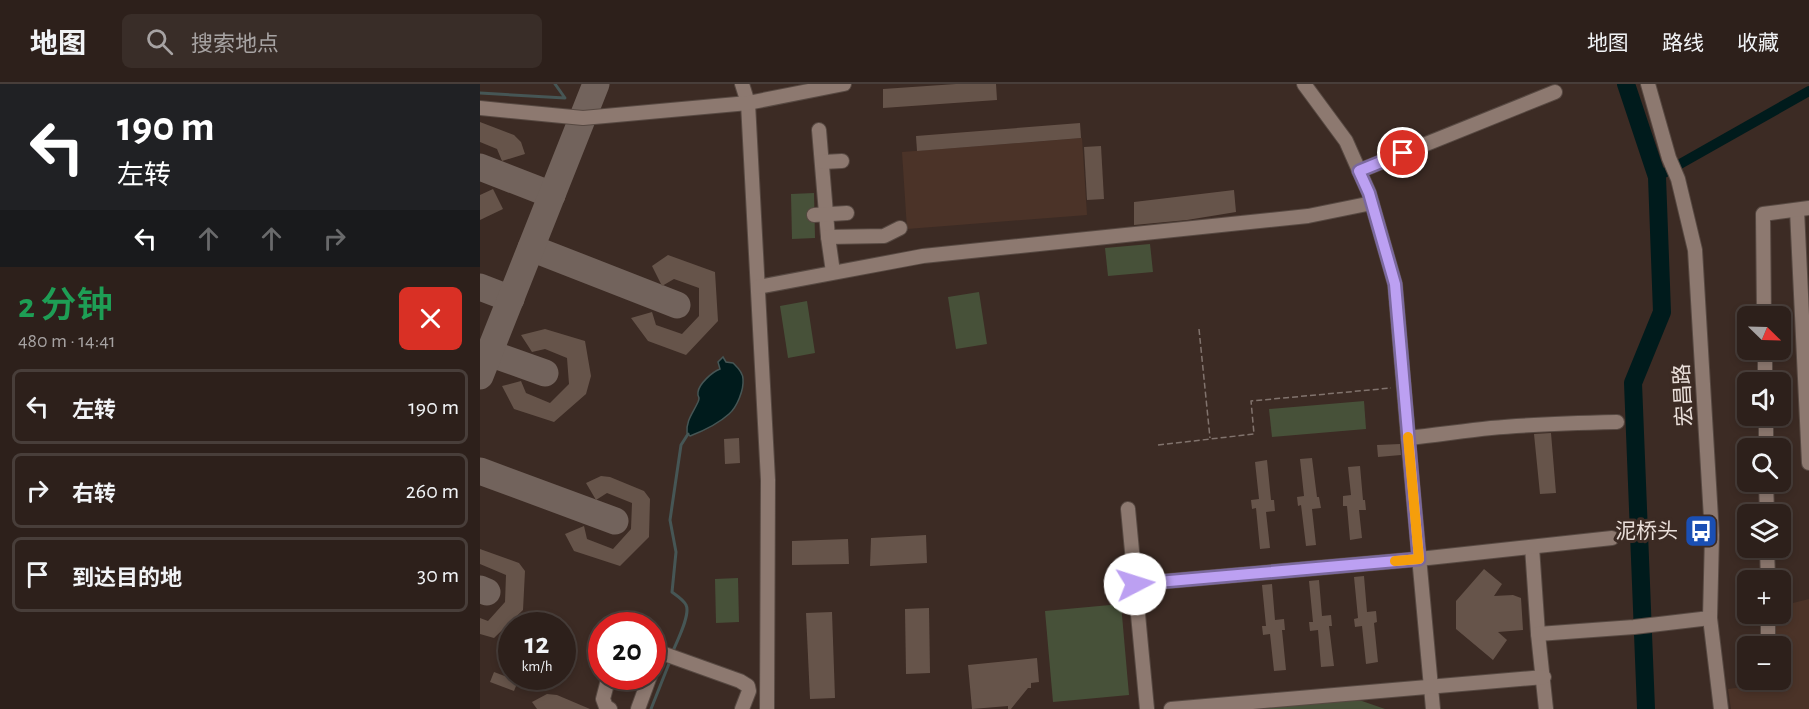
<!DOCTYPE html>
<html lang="zh">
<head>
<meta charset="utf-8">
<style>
  body { margin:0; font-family:"Alegreya Sans","Noto Sans SC",sans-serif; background:#392d28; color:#f1f3f6; height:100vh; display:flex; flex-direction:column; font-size:22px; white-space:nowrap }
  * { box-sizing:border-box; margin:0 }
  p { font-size:20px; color:#a7a3a3 }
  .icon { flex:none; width:33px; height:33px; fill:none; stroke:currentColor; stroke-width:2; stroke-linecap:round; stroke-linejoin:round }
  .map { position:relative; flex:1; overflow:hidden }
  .sheet { display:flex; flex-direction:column; background:#2d201b; width:480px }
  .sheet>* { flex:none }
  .banner { background:#202124; color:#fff; overflow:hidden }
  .needle { width:39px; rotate:113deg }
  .buttons { position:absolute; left:1257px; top:222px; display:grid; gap:12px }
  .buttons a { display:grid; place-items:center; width:54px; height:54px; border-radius:9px; background:#2d201b; box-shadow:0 3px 9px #0003,0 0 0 2px #483e3a; font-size:30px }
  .speed { position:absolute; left:18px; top:528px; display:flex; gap:12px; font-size:30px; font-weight:700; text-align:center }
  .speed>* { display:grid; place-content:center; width:78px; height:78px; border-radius:50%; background:#2d201b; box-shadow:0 3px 9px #0003,0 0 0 2px #483e3a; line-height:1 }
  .speed small { font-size:15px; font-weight:400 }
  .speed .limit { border:9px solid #d22; background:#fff; color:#111 }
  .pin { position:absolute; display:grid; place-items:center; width:51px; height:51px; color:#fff; margin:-26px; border:3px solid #fff; border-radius:50%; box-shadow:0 2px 6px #0007 }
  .me { position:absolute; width:66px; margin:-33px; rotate:85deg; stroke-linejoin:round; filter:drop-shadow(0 0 4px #0008) }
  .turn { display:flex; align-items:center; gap:21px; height:126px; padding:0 18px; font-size:27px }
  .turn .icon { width:78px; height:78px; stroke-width:2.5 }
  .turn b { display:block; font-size:42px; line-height:51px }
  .lanes { display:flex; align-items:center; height:57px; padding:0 18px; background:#0003; justify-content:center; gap:30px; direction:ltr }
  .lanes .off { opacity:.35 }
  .round { display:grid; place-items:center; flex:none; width:63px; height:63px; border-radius:9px; background:#392d28 }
  .summary { display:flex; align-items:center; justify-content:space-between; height:102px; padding:0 18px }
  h1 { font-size:36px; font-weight:600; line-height:45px; color:#1e9e55 }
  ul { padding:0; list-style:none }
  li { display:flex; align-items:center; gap:18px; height:75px; margin:0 12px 9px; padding:0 6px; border:3px solid #483e3a; border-radius:9px }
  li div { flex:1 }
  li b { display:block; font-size:22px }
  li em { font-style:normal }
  header { display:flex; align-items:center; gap:36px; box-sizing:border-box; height:84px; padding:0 30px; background:#2d201b; border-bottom:2px solid #483e3a }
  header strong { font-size:28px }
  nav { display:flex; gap:33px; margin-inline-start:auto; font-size:21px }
  .search { width:420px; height:54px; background:#392d28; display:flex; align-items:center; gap:15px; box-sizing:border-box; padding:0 21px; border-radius:9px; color:#a7a3a3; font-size:22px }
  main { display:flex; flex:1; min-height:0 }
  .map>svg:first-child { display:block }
  .built { fill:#4b3328 }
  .green { fill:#475139 }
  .water { fill:#001b1c; stroke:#465655; stroke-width:1.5 }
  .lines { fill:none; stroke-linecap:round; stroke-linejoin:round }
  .stream { stroke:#465655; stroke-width:3 }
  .canal { stroke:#001b1c; stroke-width:10 }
  .river { stroke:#001b1c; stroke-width:18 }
  .taxiway { stroke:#72635c; stroke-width:27 }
  .building { fill:#66544a }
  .minor-casing { stroke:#574942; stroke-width:16 }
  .path { stroke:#81736d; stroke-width:1.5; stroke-dasharray:6 3; stroke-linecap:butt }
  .minor { stroke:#8d7970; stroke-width:14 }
  .route-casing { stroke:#7a689d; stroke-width:15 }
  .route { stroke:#bca0f2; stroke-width:10 }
  .slow { stroke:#f59e0b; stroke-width:10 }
  .labels { text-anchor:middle; stroke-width:6; stroke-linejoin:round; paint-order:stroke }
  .street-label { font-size:21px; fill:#eadfda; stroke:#3c2b24 }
  .poi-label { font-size:21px; fill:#eadfda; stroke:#3c2b24; text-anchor:end }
</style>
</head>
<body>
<header>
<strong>地图</strong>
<div class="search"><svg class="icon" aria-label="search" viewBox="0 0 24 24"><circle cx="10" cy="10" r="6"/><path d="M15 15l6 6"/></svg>搜索地点</div>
<nav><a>地图</a><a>路线</a><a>收藏</a></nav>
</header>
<main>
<section class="sheet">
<div class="banner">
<div class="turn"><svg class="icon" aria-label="left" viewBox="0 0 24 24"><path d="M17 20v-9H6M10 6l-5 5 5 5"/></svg><div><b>190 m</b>左转</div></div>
<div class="lanes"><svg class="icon" aria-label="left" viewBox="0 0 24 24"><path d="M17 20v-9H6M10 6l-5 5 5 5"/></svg><svg class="icon off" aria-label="ahead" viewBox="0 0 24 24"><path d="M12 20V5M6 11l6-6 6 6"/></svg><svg class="icon off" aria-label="ahead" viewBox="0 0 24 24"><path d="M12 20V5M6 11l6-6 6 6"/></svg><svg class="icon off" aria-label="right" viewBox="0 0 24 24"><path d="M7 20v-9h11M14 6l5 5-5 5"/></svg></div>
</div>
<div class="summary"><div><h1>2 分钟</h1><p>480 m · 14:41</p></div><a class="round" style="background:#d93025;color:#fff"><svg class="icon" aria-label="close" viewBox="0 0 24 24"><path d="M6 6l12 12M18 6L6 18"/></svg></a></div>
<ul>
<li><svg class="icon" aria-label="left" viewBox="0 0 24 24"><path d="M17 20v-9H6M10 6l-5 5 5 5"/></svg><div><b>左转</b></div><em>190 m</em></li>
<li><svg class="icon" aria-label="right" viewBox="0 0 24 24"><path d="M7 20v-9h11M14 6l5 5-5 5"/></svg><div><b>右转</b></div><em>260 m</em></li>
<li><svg class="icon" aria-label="arrive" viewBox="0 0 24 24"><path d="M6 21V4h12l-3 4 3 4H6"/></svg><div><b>到达目的地</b></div><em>30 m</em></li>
</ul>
</section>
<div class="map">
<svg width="1329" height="625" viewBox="0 0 1329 625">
  <rect width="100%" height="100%" fill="#3c2b24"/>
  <!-- built -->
  <g class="built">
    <path d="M602 54 607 131 427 145 422 68Z"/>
    <path d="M1329 515V625H1251L1248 605 1298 598V596H1300V562H1294L1290 530H1300L1301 522Z"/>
  </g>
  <!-- green -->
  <g class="green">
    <path d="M334 109 335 154 312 155 311 110Z"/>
    <path d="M670 160 673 188 628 192 625 164Z"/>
    <path d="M499 208 507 260 476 265 468 213Z"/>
    <path d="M327 217 335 269 308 274 300 222Z"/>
    <path d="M884 317 886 345 792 353 789 325Z"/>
    <path d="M258 494 259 538 236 539 235 495Z"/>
    <path d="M641 520 649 611 573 618 565 527Z"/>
    <path d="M873 616 882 617 905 625H773Z"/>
  </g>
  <!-- water -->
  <path class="water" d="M243 273 246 278 253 279C257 283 263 288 263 295 264 306 257 323 249 330 238 340 223 347 210 352L207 349C206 336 213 329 218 318 221 311 217 315 218 308 219 300 232 288 240 285L238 278Z"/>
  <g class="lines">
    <!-- stream -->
    <g class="stream">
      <path d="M0 9 85 14 75 0"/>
      <path d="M193 567C197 557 211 530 206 521 204 516 196 511 192 508L196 468 190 436 201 361 208 350"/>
      <path d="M171 625 190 577"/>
    </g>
    <!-- canal -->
    <path class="canal" d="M1177 93 1329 7"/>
    <!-- river -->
    <path class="river" d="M1146 0 1177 93 1182 228 1153 299 1166 625"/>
    <!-- taxiway -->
    <g class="taxiway">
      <path d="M0 83 72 111"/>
      <path d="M51 164 197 221"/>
      <path d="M0 203 31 215"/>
      <path d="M9 269 65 289"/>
      <path d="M0 292 116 0"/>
      <path d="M0 387 135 437"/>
      <path d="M0 505 7 508"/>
    </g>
  </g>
  <!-- building -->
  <g class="building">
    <path d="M476 0H516L517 16 403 24V5Z"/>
    <path d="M0 38 34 51 41 58 45 70 22 77 17 65 0 58Z"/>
    <path d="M600 39 601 54 437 67 436 52Z"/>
    <path d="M621 62 624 115 607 116 604 63Z"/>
    <path d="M13 105 23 125 0 136V111Z"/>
    <path d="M754 106 756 128 707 136 654 141V118Z"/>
    <path d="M188 171 235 188 238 237 206 271 168 257 151 234 172 228 176 241 202 250 219 232V204L194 195 182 202 172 182Z"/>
    <path d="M65 245 105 257 111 292 106 310 74 338 34 325 22 302 41 297 46 309 70 319 89 300 87 274 65 265 52 268 41 251Z"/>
    <path d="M1071 349 1076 409 1060 410 1054 350Z"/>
    <path d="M259 354 260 379 245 380 244 355Z"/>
    <path d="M920 360 921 371 898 373 897 361Z"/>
    <path d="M832 374 837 413H839L841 424 832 425 836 461 826 462 821 421 818 422 817 413 824 412 820 375Z"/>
    <path d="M787 376 791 416H794L795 427 786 428 790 464 780 465 776 424 772 425 771 416 779 415 775 378Z"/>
    <path d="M880 382 883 416H885L886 426H879L882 454 870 456 867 422H863V412L871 411 868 383Z"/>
    <path d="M121 392 130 393 164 407 170 415 169 453 140 482 94 467 85 450 104 442 107 455 133 465 151 445 152 419 127 409 116 416 106 399Z"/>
    <path d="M446 451 447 479 390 482 391 454Z"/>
    <path d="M368 455 369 480 312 481V457Z"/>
    <path d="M0 465 39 479 45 487 43 526 14 554 0 550V534L8 537 25 518 26 491 0 480Z"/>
    <path d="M1004 485 1022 500 1014 512 1033 511 1041 514 1043 546 1018 548 1027 556 1013 576 976 545V517Z"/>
    <path d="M884 492 887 528 896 527 897 538 894 539 898 578 886 580 882 542 875 543 874 535 878 534 874 493Z"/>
    <path d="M839 496 842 532 851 531 852 542H849L854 582 841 583 838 546 830 547 829 538H833L829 497Z"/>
    <path d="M792 500 795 536 804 535 805 546H802L806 586 794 587 790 550 783 551 782 542H786L782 501Z"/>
    <path d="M449 524 450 589 426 590 425 525Z"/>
    <path d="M352 528 355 614 330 615 326 529Z"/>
    <path d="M557 574 559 598 551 599V604H548L531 625H528V622L492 625 488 581Z"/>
    <path d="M14 588 38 597 34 607 10 598Z"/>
    <path d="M67 610 77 611 110 625H57L52 618Z"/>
  </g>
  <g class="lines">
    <!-- minor casing -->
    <g class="minor-casing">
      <g id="minor">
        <path d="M262 0 268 19 288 396 287 625"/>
        <path d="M824 0 866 57 889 109 915 200 930 375 953 625"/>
        <path d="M1168 0 1189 74 1198 95 1215 166 1232 451 1230 534 1241 625"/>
        <path d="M0 24 103 34 268 19 364 0"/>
        <path d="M339 46 348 153 353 188"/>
        <path d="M343 78 362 77"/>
        <path d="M879 87 1075 8"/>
        <path d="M1317 126 1329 379"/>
        <path d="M334 131 367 129"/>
        <path d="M348 153 404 152 420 144"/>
        <path d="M278 203 443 172 828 132 892 119"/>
        <path d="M1284 232 1283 130 1329 124"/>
        <path d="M1285 266V298"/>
        <path d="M1286 332V364"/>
        <path d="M928 354C956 351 983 347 1011 344 1053 340 1095 339 1137 338"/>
        <path d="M1286 398 1287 430"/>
        <path d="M648 425 667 625"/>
        <path d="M1052 463 1058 550 1066 625"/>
        <path d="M1287 464 1288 496"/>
        <path d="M655 500 939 475 1132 454"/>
        <path d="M1288 530V562"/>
        <path d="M1058 550 1154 543 1230 534"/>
        <path d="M172 585 179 568 260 597 268 602 269 607 262 625"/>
        <path d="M129 592 123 615 126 623 130 625"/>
        <path d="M158 625 170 592"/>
        <path d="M691 625 1064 593"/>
      </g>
    </g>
    <!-- path -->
    <g class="path">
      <path d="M719 245 730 354"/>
      <path d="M678 361 774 350 771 317 911 304"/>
    </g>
    <!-- minor -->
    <use href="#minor" class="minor"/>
  </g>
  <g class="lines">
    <!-- route casing -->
    <g class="route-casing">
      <path id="route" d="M655 500 939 475 915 200 889 109 879 87 923 69"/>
    </g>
    <!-- route -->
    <use href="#route" class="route"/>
    <!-- slow -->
    <path class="slow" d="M915 477 939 475 928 353"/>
  </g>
  <!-- icons -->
  <defs>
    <g id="bus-square" transform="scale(1.725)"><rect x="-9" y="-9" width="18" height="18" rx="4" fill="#1a4fb4" stroke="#3c2b24"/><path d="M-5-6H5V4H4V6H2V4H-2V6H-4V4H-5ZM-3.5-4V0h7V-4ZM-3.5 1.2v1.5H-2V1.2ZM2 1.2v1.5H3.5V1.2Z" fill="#fff"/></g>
  </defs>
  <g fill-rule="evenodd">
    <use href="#bus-square" x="1221" y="447"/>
  </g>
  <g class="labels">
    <!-- street labels -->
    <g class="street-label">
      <text transform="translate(1203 311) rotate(-93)" y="7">宏昌路</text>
    </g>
    <!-- poi labels -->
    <g class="poi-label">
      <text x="1198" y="454">泥桥头</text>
    </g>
  </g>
</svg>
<div class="buttons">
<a><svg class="needle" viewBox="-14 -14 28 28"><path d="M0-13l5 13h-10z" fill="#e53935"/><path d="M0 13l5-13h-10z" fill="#a7a3a3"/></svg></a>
<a><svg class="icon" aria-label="sound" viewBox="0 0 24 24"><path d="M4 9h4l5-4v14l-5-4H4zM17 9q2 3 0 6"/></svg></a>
<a><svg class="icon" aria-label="search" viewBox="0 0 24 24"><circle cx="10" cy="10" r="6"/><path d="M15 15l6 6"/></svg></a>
<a><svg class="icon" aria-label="layers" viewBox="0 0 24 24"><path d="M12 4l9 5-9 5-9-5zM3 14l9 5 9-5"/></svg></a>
<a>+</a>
<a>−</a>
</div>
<div class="speed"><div>12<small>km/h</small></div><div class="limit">20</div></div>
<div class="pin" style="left:923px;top:69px;background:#d93025"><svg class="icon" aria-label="arrive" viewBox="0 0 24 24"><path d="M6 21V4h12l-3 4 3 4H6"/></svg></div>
<svg class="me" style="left:655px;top:500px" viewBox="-20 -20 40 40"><circle r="19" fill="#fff"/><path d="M0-13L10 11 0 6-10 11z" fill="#bca0f2"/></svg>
</div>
</main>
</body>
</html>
